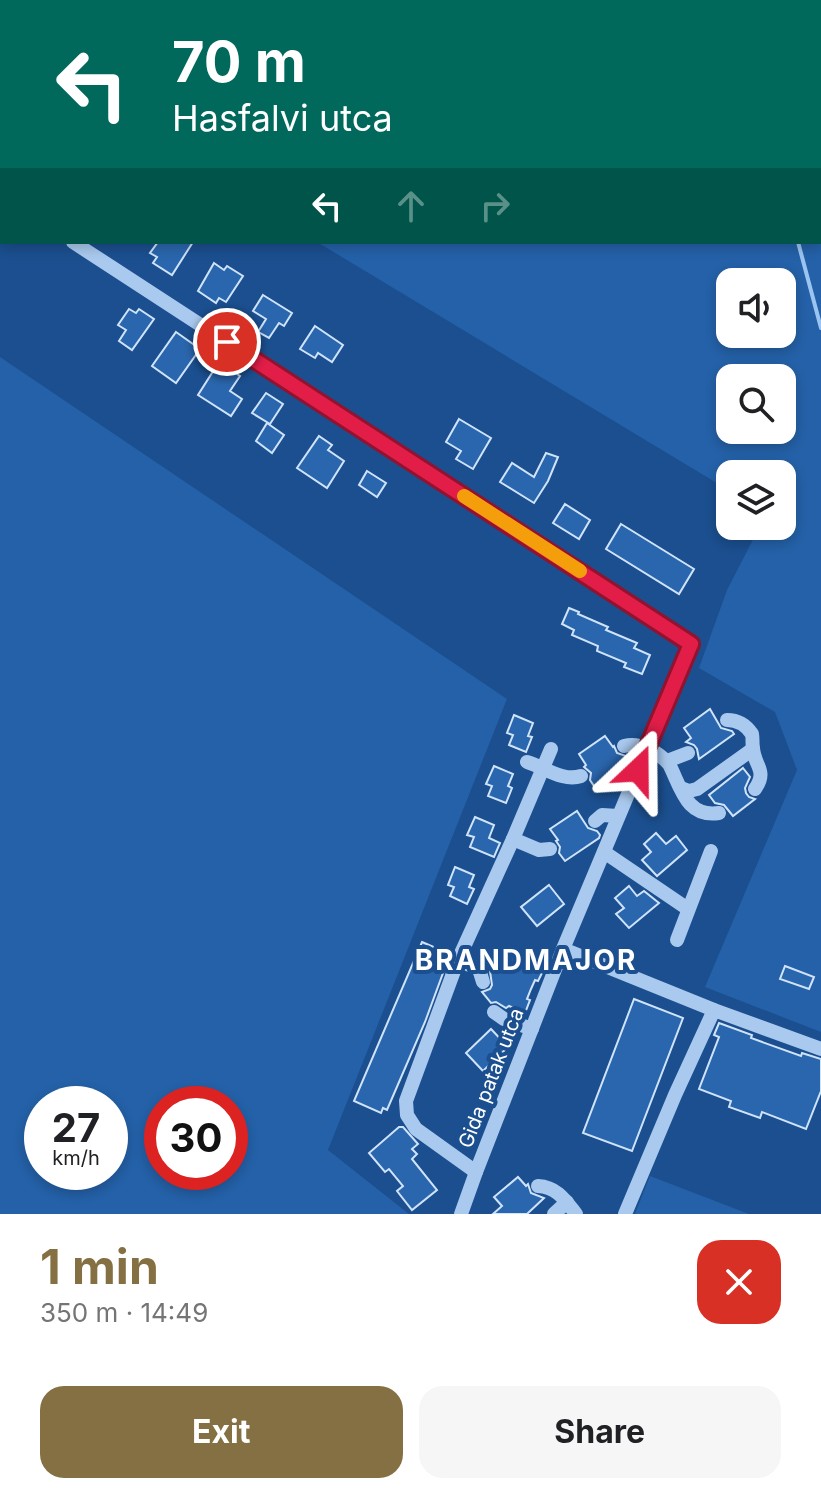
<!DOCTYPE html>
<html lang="en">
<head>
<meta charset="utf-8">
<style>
  body { margin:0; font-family:Inter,sans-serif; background:#f6f6f6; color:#202124; height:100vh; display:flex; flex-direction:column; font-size:30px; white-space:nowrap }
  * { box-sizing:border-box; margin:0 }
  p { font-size:26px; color:#757577 }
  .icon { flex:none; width:44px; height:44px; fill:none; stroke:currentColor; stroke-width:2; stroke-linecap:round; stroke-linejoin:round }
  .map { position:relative; height:1214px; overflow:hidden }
  .side { display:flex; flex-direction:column; background:#fff; flex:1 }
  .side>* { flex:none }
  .top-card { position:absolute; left:0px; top:0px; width:822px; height:244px; box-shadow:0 4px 12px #0003; background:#00695c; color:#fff; overflow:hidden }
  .fabs { position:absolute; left:716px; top:268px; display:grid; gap:16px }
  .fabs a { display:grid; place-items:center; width:80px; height:80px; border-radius:16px; background:#fff; box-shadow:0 4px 12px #0003; font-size:40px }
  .speed { position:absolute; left:24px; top:1086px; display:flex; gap:16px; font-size:40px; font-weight:700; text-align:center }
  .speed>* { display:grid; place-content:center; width:104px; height:104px; border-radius:50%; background:#fff; box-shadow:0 4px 12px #0003; line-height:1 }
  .speed small { font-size:20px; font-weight:400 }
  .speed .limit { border:12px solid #d22; background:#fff; color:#111 }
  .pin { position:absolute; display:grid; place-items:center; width:68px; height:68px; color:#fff; margin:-34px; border:4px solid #fff; border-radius:50%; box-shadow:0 2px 8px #0007 }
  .me { position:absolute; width:88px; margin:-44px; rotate:23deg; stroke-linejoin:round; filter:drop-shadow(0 0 6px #0008) }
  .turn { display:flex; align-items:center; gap:28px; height:168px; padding:0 40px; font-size:36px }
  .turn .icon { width:104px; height:104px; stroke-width:2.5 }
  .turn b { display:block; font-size:56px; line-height:68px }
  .lanes { display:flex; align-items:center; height:76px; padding:0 40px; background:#0003; justify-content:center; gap:40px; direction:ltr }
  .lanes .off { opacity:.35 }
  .round { display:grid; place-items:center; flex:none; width:84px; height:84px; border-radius:24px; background:#f6f6f6 }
  .overview { display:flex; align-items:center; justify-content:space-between; height:136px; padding:0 40px }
  h1 { font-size:48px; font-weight:700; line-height:60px; color:#847042 }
  .cta { display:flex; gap:16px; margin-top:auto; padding:16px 40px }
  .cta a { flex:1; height:92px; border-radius:24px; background:#847042; color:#fff; font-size:32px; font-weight:700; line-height:92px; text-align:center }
  .cta a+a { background:#f6f6f6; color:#202124 }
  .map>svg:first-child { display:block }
  .green { fill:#2461a8; fill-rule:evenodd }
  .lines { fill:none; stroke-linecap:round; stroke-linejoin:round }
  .stream { stroke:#9cc4f0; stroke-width:4 }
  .building { fill:#2a66ad; stroke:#cfe3fa; stroke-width:2 }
  .minor { stroke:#a9c9ee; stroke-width:14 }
  .route-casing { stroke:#92132f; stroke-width:20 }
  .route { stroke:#e11d48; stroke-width:14 }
  .slow { stroke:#f59e0b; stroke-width:14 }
  .labels { text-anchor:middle; stroke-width:8; stroke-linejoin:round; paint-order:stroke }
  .street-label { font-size:20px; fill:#fff; stroke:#1b4f8f }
  .district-label { font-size:28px; font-weight:bold; letter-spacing:2px; fill:#fff; stroke:#1b4f8f }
</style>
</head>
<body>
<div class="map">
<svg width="821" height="1214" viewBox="0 0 821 1214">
  <rect width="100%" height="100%" fill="#1b4f8f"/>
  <!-- green -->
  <g class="green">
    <path d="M7 0H821V1032L705 987 797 770 775 712 699 668 727 590 760 526H782V474H730V491L317 242H820V2H8ZM730 282H782V334H730ZM730 378H782V430H730Z"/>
    <path d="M0 357 507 699 328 1150 409 1214H0ZM42 1104H110V1172H42ZM230 1104V1172H162V1104Z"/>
    <path d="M650 1176 749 1214H635Z"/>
  </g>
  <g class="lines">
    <!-- stream -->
    <g class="stream">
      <path d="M313 0 316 2"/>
      <path d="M798 242 821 328"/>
    </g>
  </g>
  <!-- building -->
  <g class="building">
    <path d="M158 242H193L172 275 153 263 157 257 150 253Z"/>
    <path d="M214 263 224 270 227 266 243 276 226 302 219 298 216 303 198 291Z"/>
    <path d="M263 295 292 313 284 326 279 323 269 338 258 332 266 319 253 311Z"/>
    <path d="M129 309 136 313 139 309 154 319 132 350 119 341 126 330 118 325Z"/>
    <path d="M315 326 343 345 332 362 318 353 315 358 300 349Z"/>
    <path d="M176 332 200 349 176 383 152 366Z"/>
    <path d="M219 362 240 376 230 391 242 399 231 416 198 395Z"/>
    <path d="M266 393 283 404 270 424 252 413Z"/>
    <path d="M459 419 491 438 473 469 456 459 461 451 446 442Z"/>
    <path d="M267 423 284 435 272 453 256 441Z"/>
    <path d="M319 436 332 445 328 450 344 461 327 488 297 468Z"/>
    <path d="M546 453 558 457 548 481 534 503 500 482 512 463 534 477Z"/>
    <path d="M367 471 386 483 377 497 359 485Z"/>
    <path d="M565 504 590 520 579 539 553 523Z"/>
    <path d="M621 524 694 569 679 594 606 549Z"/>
    <path d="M569 608 579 612 578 614 608 627 606 630 637 643 634 648 650 655 642 674 624 667 626 663 597 651 598 646 572 635 574 630 562 624Z"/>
    <path d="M710 709 721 728 732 731 734 734 699 759 697 749 694 745 686 742 691 738 684 728Z"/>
    <path d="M514 715 533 723 528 736 532 737 526 752 509 745 513 735 507 733Z"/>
    <path d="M605 736 613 747 614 746 617 753 626 756 629 761 594 786 590 780 591 773 584 767 586 765 579 754Z"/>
    <path d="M494 766 513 774 508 786 512 788 506 803 488 796 492 786 486 784Z"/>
    <path d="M743 768 750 777 745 788 746 793 749 797 755 799 733 816 724 805 715 803 709 795Z"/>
    <path d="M577 811 588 828 597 831 600 835 599 838 565 861 559 853 560 847 556 841 558 840 550 829Z"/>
    <path d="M475 817 494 825 489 838 500 843 494 857 470 847 474 837 467 835Z"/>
    <path d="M656 833 666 844 676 836 687 850 657 876 642 860 651 852 644 844Z"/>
    <path d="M455 867 474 875 469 887 474 889 467 904 450 896 454 887 448 885Z"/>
    <path d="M549 885 564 904 537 926 521 907Z"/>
    <path d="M629 886 637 896 644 891 659 903 629 928 616 914 624 908 615 898Z"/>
    <path d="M422 942 450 954 425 1022 393 1096 387 1110 383 1108 381 1113 354 1101Z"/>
    <path d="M524 951 525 961 544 969 538 981 535 980 531 989 527 999 530 1000 525 1013 509 1006 506 1008 496 1002 491 1003 482 992 490 989 492 985 490 971 497 966 495 955Z"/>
    <path d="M785 966 814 977 809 989 780 979Z"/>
    <path d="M634 999 683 1018 632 1151 583 1133Z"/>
    <path d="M719 1023 752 1035 751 1038 801 1056 802 1053 821 1059V1091L806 1129 762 1112 760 1118 729 1107 731 1101 699 1089 719 1037 714 1035Z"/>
    <path d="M491 1029 508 1047 483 1071 466 1053Z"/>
    <path d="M399 1127H403L418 1144 412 1149 417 1154 412 1159 437 1190 412 1210 397 1191 403 1186 389 1169 385 1172 369 1153Z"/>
    <path d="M518 1177 526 1186 528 1184 531 1193 544 1198 527 1214H493L502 1206 494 1197Z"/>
  </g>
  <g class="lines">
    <!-- minor -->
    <g class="minor">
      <path d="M73 242 691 644 563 949 476 1172 461 1214"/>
      <path d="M727 720C738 720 746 725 752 734 753 739 752 743 753 748 754 766 768 770 755 789"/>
      <path d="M624 746C641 742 658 752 669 764 681 787 686 818 719 813"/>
      <path d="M667 761 688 753"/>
      <path d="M527 762C544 767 563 782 581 776"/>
      <path d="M681 788 689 791 697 789 753 749"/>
      <path d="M595 821 602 815 618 816"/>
      <path d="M513 839 539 850 550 849"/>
      <path d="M604 852 688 909"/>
      <path d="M677 940 711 851"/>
      <path d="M563 949 714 1010 821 1049"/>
      <path d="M458 960 479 969 483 982"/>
      <path d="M494 1012 504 1019 532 1029"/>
      <path d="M476 1172 416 1129 407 1115 406 1101 458 960 513 839 551 749"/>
      <path d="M538 1186C557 1187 565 1200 576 1214"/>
      <path d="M554 1214 567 1202"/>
      <path d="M625 1214 675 1095 714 1010"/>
    </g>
  </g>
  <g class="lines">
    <!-- route casing -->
    <g class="route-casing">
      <path id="route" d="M227 342 691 644 638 770"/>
    </g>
    <!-- route -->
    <use href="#route" class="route"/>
    <!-- slow -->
    <path class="slow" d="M464 496 580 571"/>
  </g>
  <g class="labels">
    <!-- street labels -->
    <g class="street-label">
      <text transform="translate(491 1078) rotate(-69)" y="7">Gida patak utca</text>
    </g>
    <!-- district labels -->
    <g class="district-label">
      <text x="526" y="970">BRANDMAJOR</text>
    </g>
  </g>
</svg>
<div class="fabs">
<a><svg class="icon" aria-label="sound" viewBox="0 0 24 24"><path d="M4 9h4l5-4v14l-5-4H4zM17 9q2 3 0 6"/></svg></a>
<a><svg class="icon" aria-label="search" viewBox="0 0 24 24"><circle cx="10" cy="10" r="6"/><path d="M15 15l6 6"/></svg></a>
<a><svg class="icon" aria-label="layers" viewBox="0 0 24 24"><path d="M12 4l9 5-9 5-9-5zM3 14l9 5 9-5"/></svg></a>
</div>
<div class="speed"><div>27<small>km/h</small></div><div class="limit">30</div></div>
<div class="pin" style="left:227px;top:342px;background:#d93025"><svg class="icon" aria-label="arrive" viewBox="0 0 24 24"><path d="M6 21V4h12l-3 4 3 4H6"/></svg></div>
<svg class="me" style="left:638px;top:770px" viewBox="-20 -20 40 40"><path d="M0-17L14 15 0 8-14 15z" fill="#e11d48" stroke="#fff" stroke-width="4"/></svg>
<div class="top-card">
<div class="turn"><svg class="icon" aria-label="left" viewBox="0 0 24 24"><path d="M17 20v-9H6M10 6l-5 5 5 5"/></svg><div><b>70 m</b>Hasfalvi utca</div></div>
<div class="lanes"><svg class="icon" aria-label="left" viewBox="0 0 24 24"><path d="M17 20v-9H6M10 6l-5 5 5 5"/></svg><svg class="icon off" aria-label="ahead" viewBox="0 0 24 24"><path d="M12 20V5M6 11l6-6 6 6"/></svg><svg class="icon off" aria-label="right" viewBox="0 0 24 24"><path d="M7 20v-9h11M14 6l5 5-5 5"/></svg></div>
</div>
</div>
<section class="side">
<div class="overview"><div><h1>1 min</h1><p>350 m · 14:49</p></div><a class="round" style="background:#d93025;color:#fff"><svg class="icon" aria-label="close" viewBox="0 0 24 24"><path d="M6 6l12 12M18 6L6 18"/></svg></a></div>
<div class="cta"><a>Exit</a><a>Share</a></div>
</section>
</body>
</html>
